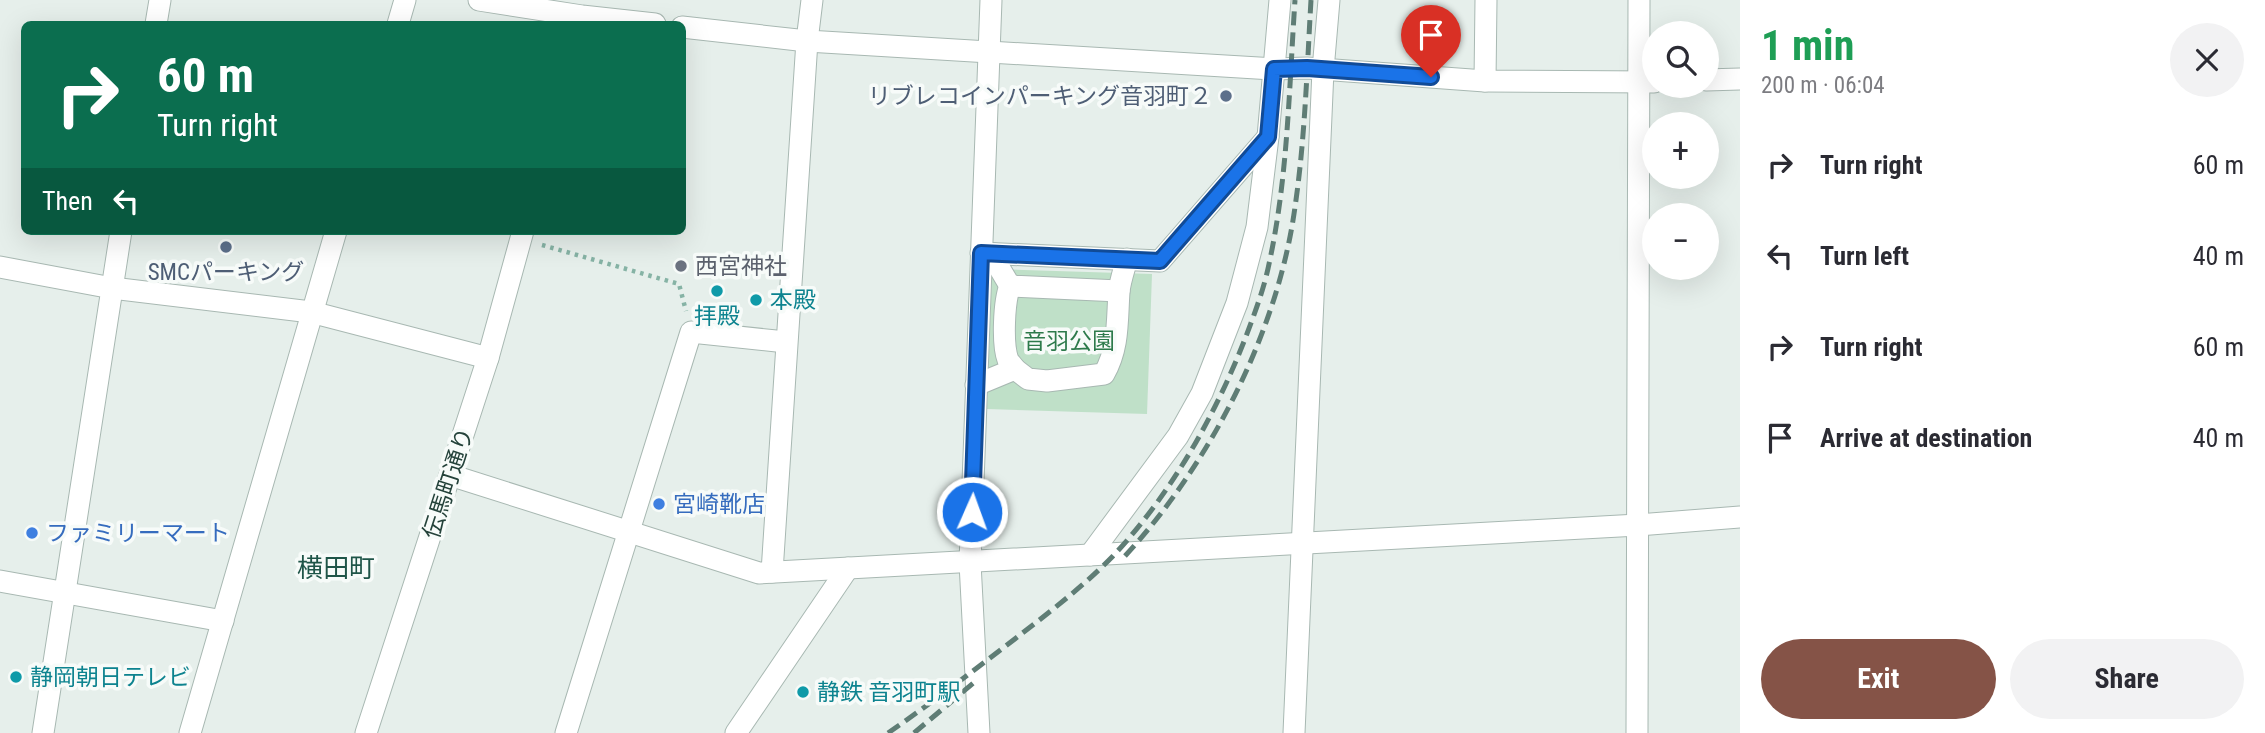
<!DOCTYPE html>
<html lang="en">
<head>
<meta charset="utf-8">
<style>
  body { margin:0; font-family:"Roboto Condensed","Noto Sans JP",sans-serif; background:#f2f2f3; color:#2b2b33; height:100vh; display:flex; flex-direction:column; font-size:26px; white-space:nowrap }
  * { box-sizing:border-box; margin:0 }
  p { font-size:23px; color:#7c7c81 }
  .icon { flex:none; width:38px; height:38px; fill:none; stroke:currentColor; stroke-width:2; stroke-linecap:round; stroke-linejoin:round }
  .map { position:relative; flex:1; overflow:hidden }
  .drawer { display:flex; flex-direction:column; background:#fff; width:525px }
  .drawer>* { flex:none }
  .guide { position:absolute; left:21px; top:21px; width:665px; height:214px; border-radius:10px; box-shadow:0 7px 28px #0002; background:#0b6e4f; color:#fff; overflow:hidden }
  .buttons { position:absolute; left:1642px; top:21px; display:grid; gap:14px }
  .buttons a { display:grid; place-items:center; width:77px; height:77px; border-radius:50%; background:#fff; box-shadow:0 7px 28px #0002; font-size:35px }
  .pin { position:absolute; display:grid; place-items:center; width:60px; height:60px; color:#fff; margin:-72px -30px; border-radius:50% 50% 50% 0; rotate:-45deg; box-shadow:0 0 7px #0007 }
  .pin .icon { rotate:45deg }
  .me { position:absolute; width:77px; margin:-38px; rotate:2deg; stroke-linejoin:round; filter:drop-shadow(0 0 5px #0008) }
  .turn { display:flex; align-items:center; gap:24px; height:147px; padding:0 21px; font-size:32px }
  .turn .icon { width:91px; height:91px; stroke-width:2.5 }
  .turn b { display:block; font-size:49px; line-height:60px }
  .then { display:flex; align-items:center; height:66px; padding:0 21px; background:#0003; gap:14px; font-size:26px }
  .round { display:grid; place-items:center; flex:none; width:74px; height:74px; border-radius:37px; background:#f2f2f3 }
  .overview { display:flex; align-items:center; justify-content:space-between; height:119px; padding:0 21px }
  h1 { font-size:42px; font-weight:700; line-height:52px; color:#1e9e55 }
  .button { display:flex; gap:14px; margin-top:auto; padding:14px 21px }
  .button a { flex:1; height:80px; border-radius:42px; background:#855347; color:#fff; font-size:28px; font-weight:700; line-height:80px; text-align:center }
  .button a+a { background:#f2f2f3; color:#2b2b33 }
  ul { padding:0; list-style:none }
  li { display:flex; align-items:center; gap:21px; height:91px; padding:0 21px }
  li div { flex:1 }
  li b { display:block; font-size:26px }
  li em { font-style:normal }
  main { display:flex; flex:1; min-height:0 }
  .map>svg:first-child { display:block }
  .green { fill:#bfe0c8 }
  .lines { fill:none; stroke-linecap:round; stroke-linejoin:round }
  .minor-casing { stroke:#a8b8b2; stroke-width:23 }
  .path { stroke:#86b3a5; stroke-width:4.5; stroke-dasharray:3.5 5; stroke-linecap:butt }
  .minor { stroke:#fff; stroke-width:21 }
  .rail { stroke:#5f7d75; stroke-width:5; stroke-dasharray:14 7; stroke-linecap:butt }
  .route-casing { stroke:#114b97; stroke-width:18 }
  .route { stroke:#1a73e8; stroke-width:12 }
  .service-dot { fill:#5c6f8a; stroke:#f7fbf9; stroke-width:2.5 }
  .worship-dot { fill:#6b7280; stroke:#f7fbf9; stroke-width:2.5 }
  .culture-dot { fill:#0f9aa8; stroke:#f7fbf9; stroke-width:2.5 }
  .shop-dot { fill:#3f7fe0; stroke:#f7fbf9; stroke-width:2.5 }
  .labels { text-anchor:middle; stroke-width:7; stroke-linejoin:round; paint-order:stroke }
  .service-label { font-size:23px; fill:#4e5e75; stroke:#f7fbf9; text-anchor:end }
  .worship-label { font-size:23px; fill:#5b616d; stroke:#f7fbf9; text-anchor:start }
  .culture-label { font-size:23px; fill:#0d838f; stroke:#f7fbf9; text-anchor:start }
  .park-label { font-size:23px; fill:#2d7a4b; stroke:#f7fbf9 }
  .street-label { font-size:23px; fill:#24423a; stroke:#f7fbf9 }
  .shop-label { font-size:23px; fill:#366cbe; stroke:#f7fbf9; text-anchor:start }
  .quarter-label { font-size:26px; fill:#1f5548; stroke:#f7fbf9 }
</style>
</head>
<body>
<main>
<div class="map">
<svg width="1740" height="733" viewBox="0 0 1740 733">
  <rect width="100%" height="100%" fill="#e6efeb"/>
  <!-- green -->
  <path class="green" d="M992 269 1152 274 1147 414 987 409Z"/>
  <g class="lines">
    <!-- minor casing -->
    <g class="minor-casing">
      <g id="minor">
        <path d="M479 0 582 16 655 24"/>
        <path d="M156 24 160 0"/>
        <path d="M398 24 405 0"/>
        <path d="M682 27 807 41 1274 69 1307 68 1485 81 1654 82"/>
        <path d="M1706 80 1740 79"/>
        <path d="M1485 81 1486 0"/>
        <path d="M981 253 1160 261 1268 137"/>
        <path d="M995 254 997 264 1010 286 1119 291"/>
        <path d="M0 267 112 288 311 312 488 358"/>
        <path d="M1010 286C1004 301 1002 344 1008 360 1010 363 1013 366 1015 369"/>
        <path d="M976 385 1015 369 1028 379 1047 381 1104 374C1119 348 1117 321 1119 292 1120 281 1124 270 1127 259"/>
        <path d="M450 475 759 573 1638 525 1740 517"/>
        <path d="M1090 555 1178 436 1202 393 1237 303 1257 227 1268 137 1280 0"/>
        <path d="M772 572 807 41 812 0"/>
        <path d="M0 581 223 621"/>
        <path d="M43 733 121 231"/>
        <path d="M190 733 336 231"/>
        <path d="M366 733 488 358 523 231"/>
        <path d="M566 733 691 332 786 342"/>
        <path d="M736 733 848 568"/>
        <path d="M979 733 970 563 991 0"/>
        <path d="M1294 733 1323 70 1329 0"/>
        <path d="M1637 733 1639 0"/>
      </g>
    </g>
    <!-- path -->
    <path class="path" d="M542 245 679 284 686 311"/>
    <!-- minor -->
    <use href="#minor" class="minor"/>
    <!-- rail -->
    <g class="rail">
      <path d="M1125 556C1210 464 1278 332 1295 207 1305 139 1307 68 1311 0"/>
      <path d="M888 733C933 702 977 668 1020 635 1052 610 1085 585 1113 556 1171 494 1214 418 1245 339 1254 315 1264 289 1269 264 1288 177 1289 88 1295 0"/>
      <path d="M914 733 977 680"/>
    </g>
  </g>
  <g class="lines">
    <!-- route casing -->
    <g class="route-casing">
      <path id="route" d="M972 512 981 253 1160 261 1268 137 1274 69 1307 68 1431 77"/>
    </g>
    <!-- route -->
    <use href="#route" class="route"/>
  </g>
  <!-- markers -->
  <g class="service-dot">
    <circle cx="1226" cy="96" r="7"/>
    <circle cx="226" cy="247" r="7"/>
  </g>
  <circle class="worship-dot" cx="681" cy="266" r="7"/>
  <g class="culture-dot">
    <circle cx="717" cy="291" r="7"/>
    <circle cx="756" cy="300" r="7"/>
    <circle cx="16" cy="677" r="7"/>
    <circle cx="803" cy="692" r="7"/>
  </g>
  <g class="shop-dot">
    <circle cx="659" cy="504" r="7"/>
    <circle cx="32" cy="533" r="7"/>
  </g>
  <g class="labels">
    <!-- service labels -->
    <g class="service-label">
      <text x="1212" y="104">リブレコインパーキング音羽町２</text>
      <text x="226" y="280" text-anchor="middle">SMCパーキング</text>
    </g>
    <!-- worship labels -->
    <g class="worship-label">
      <text x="695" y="274">西宮神社</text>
    </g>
    <!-- culture labels -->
    <g class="culture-label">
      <text x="770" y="308">本殿</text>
      <text x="717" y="324" text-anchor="middle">拝殿</text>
      <text x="30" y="685">静岡朝日テレビ</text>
      <text x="817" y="700">静鉄 音羽町駅</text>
    </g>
    <!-- park labels -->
    <g class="park-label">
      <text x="1069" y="349">音羽公園</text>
    </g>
    <!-- street labels -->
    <g class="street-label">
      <text transform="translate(448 483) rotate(-72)" y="8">伝馬町通り</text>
    </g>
    <!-- shop labels -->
    <g class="shop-label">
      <text x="673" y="512">宮崎靴店</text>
      <text x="46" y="541">ファミリーマート</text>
    </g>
    <!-- quarter labels -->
    <g class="quarter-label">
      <text x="336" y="577">横田町</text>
    </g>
  </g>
</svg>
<div class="buttons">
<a><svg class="icon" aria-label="search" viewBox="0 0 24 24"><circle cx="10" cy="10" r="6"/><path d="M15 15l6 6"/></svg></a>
<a>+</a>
<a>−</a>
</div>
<div class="pin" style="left:1431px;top:77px;background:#d93025"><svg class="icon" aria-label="arrive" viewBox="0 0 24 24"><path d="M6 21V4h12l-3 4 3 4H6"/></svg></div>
<svg class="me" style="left:972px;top:512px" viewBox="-20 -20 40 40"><circle r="17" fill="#1a73e8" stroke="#fff" stroke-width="3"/><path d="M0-11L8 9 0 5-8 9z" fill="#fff"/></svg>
<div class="guide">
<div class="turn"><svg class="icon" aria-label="right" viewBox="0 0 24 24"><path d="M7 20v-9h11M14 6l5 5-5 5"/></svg><div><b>60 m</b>Turn right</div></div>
<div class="then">Then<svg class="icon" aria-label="left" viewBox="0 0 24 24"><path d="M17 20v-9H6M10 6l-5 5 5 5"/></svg></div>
</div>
</div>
<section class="drawer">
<div class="overview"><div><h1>1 min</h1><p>200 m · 06:04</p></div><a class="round"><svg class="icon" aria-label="close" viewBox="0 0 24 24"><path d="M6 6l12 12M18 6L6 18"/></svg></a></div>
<ul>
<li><svg class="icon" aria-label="right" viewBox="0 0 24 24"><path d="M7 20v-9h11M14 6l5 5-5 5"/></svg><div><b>Turn right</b></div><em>60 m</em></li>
<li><svg class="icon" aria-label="left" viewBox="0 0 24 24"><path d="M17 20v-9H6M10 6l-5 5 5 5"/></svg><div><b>Turn left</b></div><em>40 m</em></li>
<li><svg class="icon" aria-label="right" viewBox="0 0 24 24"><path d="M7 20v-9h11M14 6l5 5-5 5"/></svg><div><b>Turn right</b></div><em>60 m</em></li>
<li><svg class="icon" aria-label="arrive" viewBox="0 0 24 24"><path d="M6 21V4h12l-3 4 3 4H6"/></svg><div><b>Arrive at destination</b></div><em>40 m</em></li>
</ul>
<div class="button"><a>Exit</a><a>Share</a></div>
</section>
</main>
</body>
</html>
